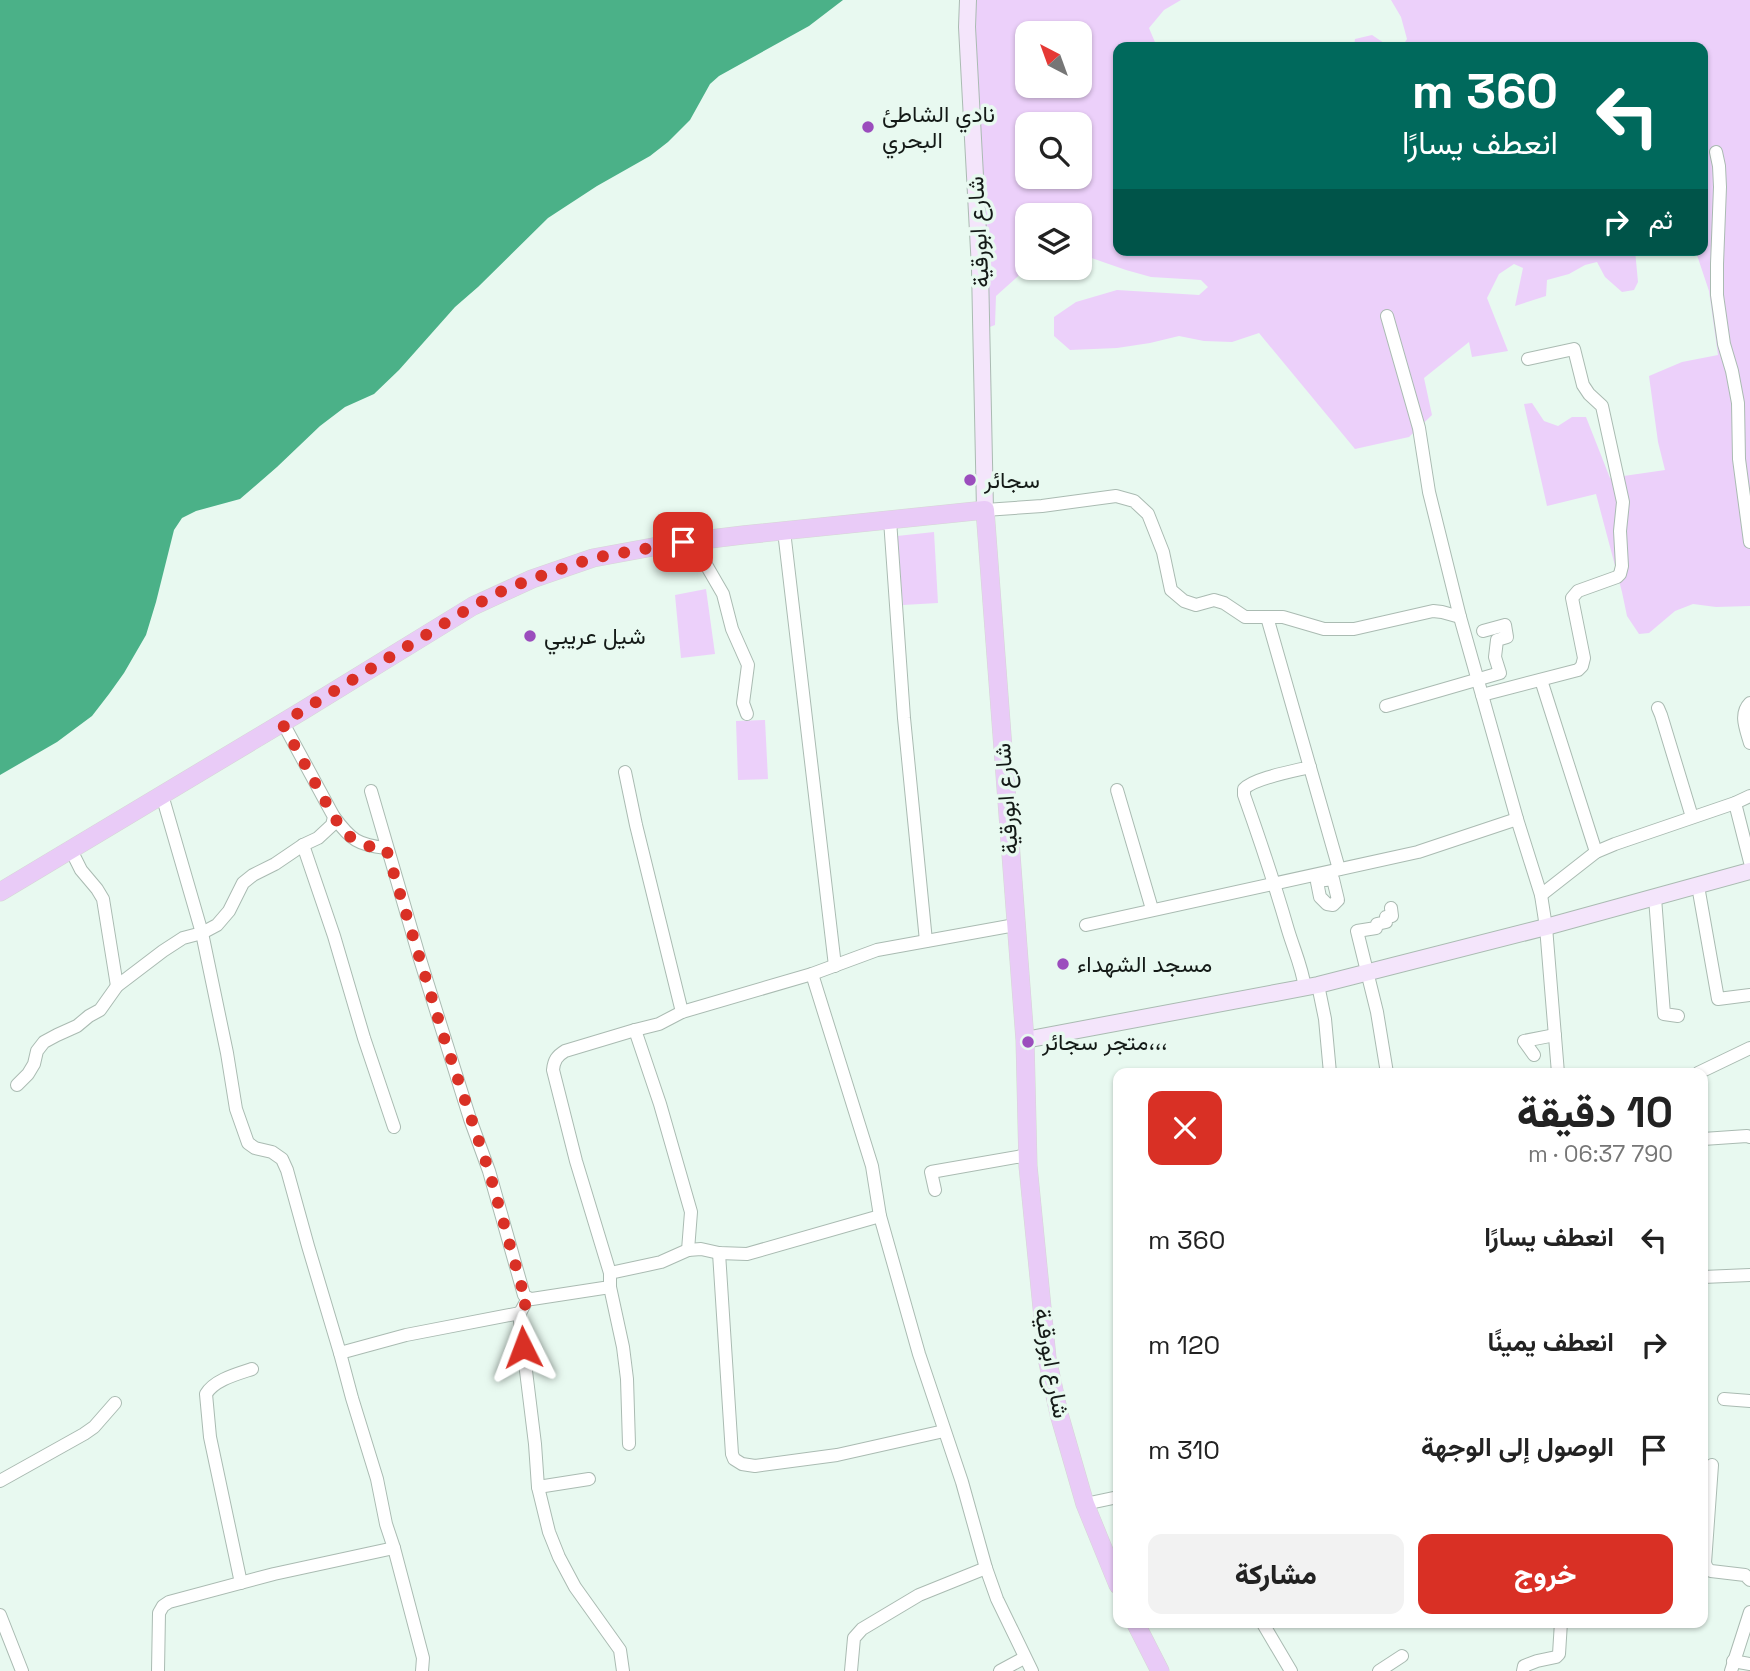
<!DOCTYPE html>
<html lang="ar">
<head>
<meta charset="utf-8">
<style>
  body { margin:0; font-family:"Space Grotesk",Vazirmatn,sans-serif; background:#f2f2f2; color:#222; direction:rtl; height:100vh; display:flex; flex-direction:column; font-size:26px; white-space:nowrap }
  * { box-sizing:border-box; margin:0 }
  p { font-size:23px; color:#767676 }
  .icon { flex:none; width:38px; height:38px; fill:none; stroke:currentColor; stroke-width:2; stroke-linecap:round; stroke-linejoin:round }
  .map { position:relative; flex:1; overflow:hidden; direction:ltr }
  .side { position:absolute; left:1113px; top:1068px; width:595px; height:560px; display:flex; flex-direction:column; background:#fff; border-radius:14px; box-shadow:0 2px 5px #0004; direction:rtl }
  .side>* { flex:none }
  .banner { position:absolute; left:1113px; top:42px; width:595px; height:214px; border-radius:14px; box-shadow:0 2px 5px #0004; direction:rtl; background:#00695c; color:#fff; overflow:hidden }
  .needle { width:46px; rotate:319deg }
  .fabs { position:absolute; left:1015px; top:21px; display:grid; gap:14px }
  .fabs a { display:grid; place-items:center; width:77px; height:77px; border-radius:14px; background:#fff; box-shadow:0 2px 5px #0004; font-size:35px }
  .pin { position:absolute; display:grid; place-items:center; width:60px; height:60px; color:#fff; margin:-30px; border-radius:14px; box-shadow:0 4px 10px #0006 }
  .me { position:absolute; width:77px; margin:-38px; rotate:357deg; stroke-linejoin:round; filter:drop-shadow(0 0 5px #0008) }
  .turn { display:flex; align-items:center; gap:24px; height:147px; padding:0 35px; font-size:32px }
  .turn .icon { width:91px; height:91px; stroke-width:2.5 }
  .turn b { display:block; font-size:49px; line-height:60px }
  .then { display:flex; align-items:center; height:66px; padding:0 35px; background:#0003; gap:14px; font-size:26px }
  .round { display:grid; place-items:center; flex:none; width:74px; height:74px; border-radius:14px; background:#f2f2f2 }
  .head { display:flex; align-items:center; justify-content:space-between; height:119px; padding:0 35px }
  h1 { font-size:42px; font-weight:800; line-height:52px }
  .cta { display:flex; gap:14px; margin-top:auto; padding:14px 35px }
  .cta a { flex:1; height:80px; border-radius:14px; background:#d93025; color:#fff; font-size:28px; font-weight:800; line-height:80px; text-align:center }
  .cta a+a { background:#f2f2f2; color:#222 }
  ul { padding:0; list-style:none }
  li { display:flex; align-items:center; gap:21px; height:105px; padding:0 35px }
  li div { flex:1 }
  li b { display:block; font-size:26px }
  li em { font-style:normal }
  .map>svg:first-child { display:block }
  .green { fill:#ecd0fa; fill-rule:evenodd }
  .water { fill:#4bb188 }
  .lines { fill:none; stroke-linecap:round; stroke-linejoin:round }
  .minor-casing { stroke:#aabbb2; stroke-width:14 }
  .secondary-casing { stroke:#aabbb2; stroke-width:18 }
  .primary-casing { stroke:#d5d6d5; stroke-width:19 }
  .minor { stroke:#fff; stroke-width:12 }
  .secondary { stroke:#f4e5fb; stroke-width:16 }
  .primary { stroke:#e9cbf7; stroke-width:18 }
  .route { stroke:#d93025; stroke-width:12; stroke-dasharray:0 21.6 }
  .poi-dot { fill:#9b4dbd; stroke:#e8f9f0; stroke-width:2.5 }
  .labels { text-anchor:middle; stroke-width:7; stroke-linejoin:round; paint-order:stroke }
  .poi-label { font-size:23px; fill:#141a17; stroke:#e8f9f0; text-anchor:start }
  .street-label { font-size:23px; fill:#141a17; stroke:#e8f9f0 }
</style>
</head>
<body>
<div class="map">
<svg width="1750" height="1671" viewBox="0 0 1750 1671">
  <rect width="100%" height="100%" fill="#e8f9f0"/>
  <!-- green -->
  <g class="green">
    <path d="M968 0H1181L1164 10 1149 28 1157 47H1118V250H1635L1638 282 1634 290 1622 292 1605 277 1597 262 1585 265 1569 274 1547 280 1546 296 1515 306 1523 268 1514 264 1499 274 1487 298 1508 351 1472 357 1469 342 1424 378 1432 415 1409 437 1355 449 1259 333 1232 342 1204 341 1179 336 1150 343 1117 348 1070 350 1054 336V317L1076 302 1117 290 1199 295 1208 287 1201 280 1151 277 1126 270 1080 254V215H1027V268L996 296 995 325 982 330ZM1027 33H1080V86H1027ZM1027 124H1080V177H1027Z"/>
    <path d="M1391 0H1750V606L1716 607 1693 604 1675 611 1649 633 1639 634 1627 616 1622 592 1596 494 1547 506 1524 404 1532 403 1544 421 1558 426 1572 417H1586L1610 478 1665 470 1658 442 1649 376 1682 362 1718 355 1709 291 1697 255 1693 250H1703V47H1402L1407 39 1401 17Z"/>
    <path d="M1372 35 1387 45 1398 47H1354L1355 39Z"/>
    <path d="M934 532 938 603 903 605 897 536Z"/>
    <path d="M706 589 715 654 681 658 675 595Z"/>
    <path d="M765 720 768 779 738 780 736 721Z"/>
  </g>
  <!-- water -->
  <path class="water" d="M0 0H843L809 26 719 76 710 84 690 120 668 142 650 156 597 186 548 218 478 287 455 307 399 370 374 394 345 407 320 426 277 467 240 499 196 511 182 518 174 530 156 602 146 635 124 673 109 694 92 716 57 742 0 775Z"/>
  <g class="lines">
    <!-- minor casing -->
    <g class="minor-casing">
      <g id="minor">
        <path d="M1716 152 1719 166 1720 187 1717 264V295L1724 344 1732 371 1738 403 1739 459 1750 542"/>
        <path d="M1387 316 1419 428 1429 492 1460 617 1517 819 1541 895 1546 927 1558 1073"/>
        <path d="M985 510 1042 506 1116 496 1134 501 1148 514 1163 552 1171 590 1184 601 1196 605 1214 600 1224 603 1245 617H1283L1324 629H1354L1433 611 1442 612 1460 617"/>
        <path d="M890 520 904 718 926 941"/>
        <path d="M784 531 835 966"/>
        <path d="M698 541 701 556 723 594 732 629 748 665 743 703 747 714"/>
        <path d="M1267 617 1339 869"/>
        <path d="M1541 680 1596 852"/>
        <path d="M1482 695 1578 670 1582 666 1584 658 1572 598 1578 591 1617 577 1620 574 1622 566 1620 531 1623 502 1602 406 1589 394 1583 385 1574 349 1528 359"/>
        <path d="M1750 703C1739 714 1746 729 1750 743"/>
        <path d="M1386 706 1500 673 1495 657 1497 640 1507 637 1505 625 1483 631"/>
        <path d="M1658 708 1661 715 1692 817"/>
        <path d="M625 772 636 825 682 1012"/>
        <path d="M1117 790 1152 909"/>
        <path d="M371 791 419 956 470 1119 489 1171 524 1295 528 1298"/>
        <path d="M162 795 202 933 227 1053 236 1109 248 1143 255 1148 272 1152 282 1159 287 1170 308 1246 340 1353"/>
        <path d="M1735 803 1750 862"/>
        <path d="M334 817C351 840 358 845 386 848"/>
        <path d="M303 845 334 936 364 1038 394 1127"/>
        <path d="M71 850 81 870 97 889 103 899 117 986"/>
        <path d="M1317 881 1333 879 1338 900 1333 905 1327 904 1320 897 1317 882"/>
        <path d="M1698 886 1718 999 1750 995"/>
        <path d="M1541 895 1596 852 1615 844 1735 803 1750 796"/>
        <path d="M1655 898 1664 1014 1678 1016"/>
        <path d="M1086 925 1418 852 1517 819"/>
        <path d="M812 974 872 1166 880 1216 919 1354 962 1482 986 1568 997 1599 1032 1671"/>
        <path d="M1318 985 1325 1019 1330 1073"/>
        <path d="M1305 988C1302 967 1294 950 1288 930 1275 885 1260 840 1244 795V789C1254 778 1294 771 1310 767"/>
        <path d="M1534 1055 1524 1041 1555 1035"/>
        <path d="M1387 1073 1377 1012 1357 931 1376 928 1377 924 1386 922V917L1392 916 1391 908"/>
        <path d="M1698 1073 1750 1048"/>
        <path d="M17 1085 28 1074 34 1064 37 1051 44 1042 57 1035 77 1026 89 1016 100 1010 117 986 163 951 183 938 202 933 217 925 229 911 243 883 253 875 275 864 303 845 318 838 332 825 334 817 283 723"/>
        <path d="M1703 1139 1747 1136 1750 1137"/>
        <path d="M935 1190 931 1172 1028 1155"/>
        <path d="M688 1250 701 1249 719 1253 747 1254 880 1216"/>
        <path d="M719 1253 732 1454 734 1459 742 1464 755 1466 837 1455 944 1431"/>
        <path d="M610 1273 576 1161 553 1070C554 1060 557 1056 565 1051L635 1030"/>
        <path d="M1703 1277 1750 1275"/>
        <path d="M610 1287 623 1347 627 1379 629 1444"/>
        <path d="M1724 1399 1750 1401"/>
        <path d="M1712 1465 1705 1563 1707 1568 1711 1571 1745 1575 1750 1580"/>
        <path d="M0 1481 84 1434 94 1427 115 1403"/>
        <path d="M538 1487 589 1479"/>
        <path d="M1085 1504 1118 1497"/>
        <path d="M394 1548 386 1524 377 1479 352 1398 340 1353 406 1335 520 1313"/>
        <path d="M241 1583 210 1437 206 1394C214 1380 237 1374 252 1369"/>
        <path d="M0 1615 22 1671"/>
        <path d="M1262 1622 1291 1671"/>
        <path d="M1733 1661 1750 1664"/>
        <path d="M158 1671 159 1613 163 1606 169 1602 274 1574 394 1548 423 1658 422 1671"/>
        <path d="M623 1671 620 1650 575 1587 559 1557 549 1532 538 1487 535 1444 520 1322V1313L528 1298 532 1299 610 1287V1273L661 1262 688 1250 691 1212 660 1104 635 1030 659 1024 682 1012 812 974 877 950 1015 925"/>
        <path d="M851 1671 854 1638 862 1629 919 1595 986 1568"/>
        <path d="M1000 1671 1024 1658"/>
        <path d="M1379 1671 1402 1656"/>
        <path d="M1523 1671 1524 1666 1537 1661 1556 1657 1559 1654 1561 1622"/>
        <path d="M1731 1671 1750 1612"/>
      </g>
    </g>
    <!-- secondary casing -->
    <g class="secondary-casing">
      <g id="secondary">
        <path d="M968 0 967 27 980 269 985 510"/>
        <path d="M1025 1040 1318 985 1546 927 1750 871"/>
      </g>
    </g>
    <!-- primary casing -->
    <g class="primary-casing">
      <g id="primary">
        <path d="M0 892 302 711 473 606 532 579 593 558 669 544 743 535 985 510 1025 1040 1028 1166 1047 1358 1059 1414 1085 1504 1118 1585"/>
        <path d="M1135 1622 1160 1671"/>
      </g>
    </g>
    <!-- minor -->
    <use href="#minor" class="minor"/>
    <!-- secondary -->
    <use href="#secondary" class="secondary"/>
    <!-- primary -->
    <use href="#primary" class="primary"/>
  </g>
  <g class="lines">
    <!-- route -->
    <path class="route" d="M523 1347C520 1325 518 1319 528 1298L524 1295 489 1171 445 1041 386 848 367 846 347 835 334 817 282 723 473 606 506 589 532 579 593 558 683 542"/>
  </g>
  <!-- markers -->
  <g class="poi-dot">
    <circle cx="868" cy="127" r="7"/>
    <circle cx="970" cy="480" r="7"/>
    <circle cx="530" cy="636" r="7"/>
    <circle cx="1063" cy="964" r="7"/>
    <circle cx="1028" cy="1042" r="7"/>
  </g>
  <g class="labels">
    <!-- poi labels -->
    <g class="poi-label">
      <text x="882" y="122">نادي الشاطئ<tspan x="882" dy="26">البحري</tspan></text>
      <text x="984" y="488">سجائر</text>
      <text x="544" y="644">شيل عريبي</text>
      <text x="1077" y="972">مسجد الشهداء</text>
      <text x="1042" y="1050">متجر سجائر،،،</text>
    </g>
    <!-- street labels -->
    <g class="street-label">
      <text transform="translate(978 232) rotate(-93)" y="8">شارع ابورقية</text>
      <text transform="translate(1006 799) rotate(-94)" y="8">شارع ابورقية</text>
      <text transform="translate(1052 1363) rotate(80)" y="8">شارع ابورقية</text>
    </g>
  </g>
</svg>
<div class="fabs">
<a><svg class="needle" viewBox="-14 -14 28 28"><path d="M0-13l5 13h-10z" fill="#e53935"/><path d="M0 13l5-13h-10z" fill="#767676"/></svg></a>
<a><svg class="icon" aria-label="search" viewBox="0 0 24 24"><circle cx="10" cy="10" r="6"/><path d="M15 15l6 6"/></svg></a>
<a><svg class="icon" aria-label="layers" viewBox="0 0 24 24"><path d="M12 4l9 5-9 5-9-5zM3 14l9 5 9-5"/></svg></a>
</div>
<div class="pin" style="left:683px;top:542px;background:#d93025"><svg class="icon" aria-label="arrive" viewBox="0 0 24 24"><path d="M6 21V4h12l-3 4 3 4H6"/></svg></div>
<svg class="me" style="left:523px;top:1347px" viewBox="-20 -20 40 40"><path d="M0-17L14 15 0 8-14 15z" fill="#d93025" stroke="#fff" stroke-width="4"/></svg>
<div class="banner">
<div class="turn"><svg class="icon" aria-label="left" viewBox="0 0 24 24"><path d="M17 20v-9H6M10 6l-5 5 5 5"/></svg><div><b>360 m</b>انعطف يسارًا</div></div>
<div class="then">ثم<svg class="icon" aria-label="right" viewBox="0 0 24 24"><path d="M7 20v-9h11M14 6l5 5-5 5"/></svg></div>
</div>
<section class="side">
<div class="head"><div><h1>10 دقيقة</h1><p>790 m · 06:37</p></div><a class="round" style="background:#d93025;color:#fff"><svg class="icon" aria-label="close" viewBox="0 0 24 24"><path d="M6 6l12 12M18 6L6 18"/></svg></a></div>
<ul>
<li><svg class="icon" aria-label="left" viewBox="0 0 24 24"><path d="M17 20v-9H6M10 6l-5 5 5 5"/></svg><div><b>انعطف يسارًا</b></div><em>360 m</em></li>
<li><svg class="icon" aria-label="right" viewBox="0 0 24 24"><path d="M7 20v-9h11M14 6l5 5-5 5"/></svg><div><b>انعطف يمينًا</b></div><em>120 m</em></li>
<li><svg class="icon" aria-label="arrive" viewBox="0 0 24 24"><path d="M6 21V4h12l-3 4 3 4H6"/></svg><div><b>الوصول إلى الوجهة</b></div><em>310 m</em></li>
</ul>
<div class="cta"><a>خروج</a><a>مشاركة</a></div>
</section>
</div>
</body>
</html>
